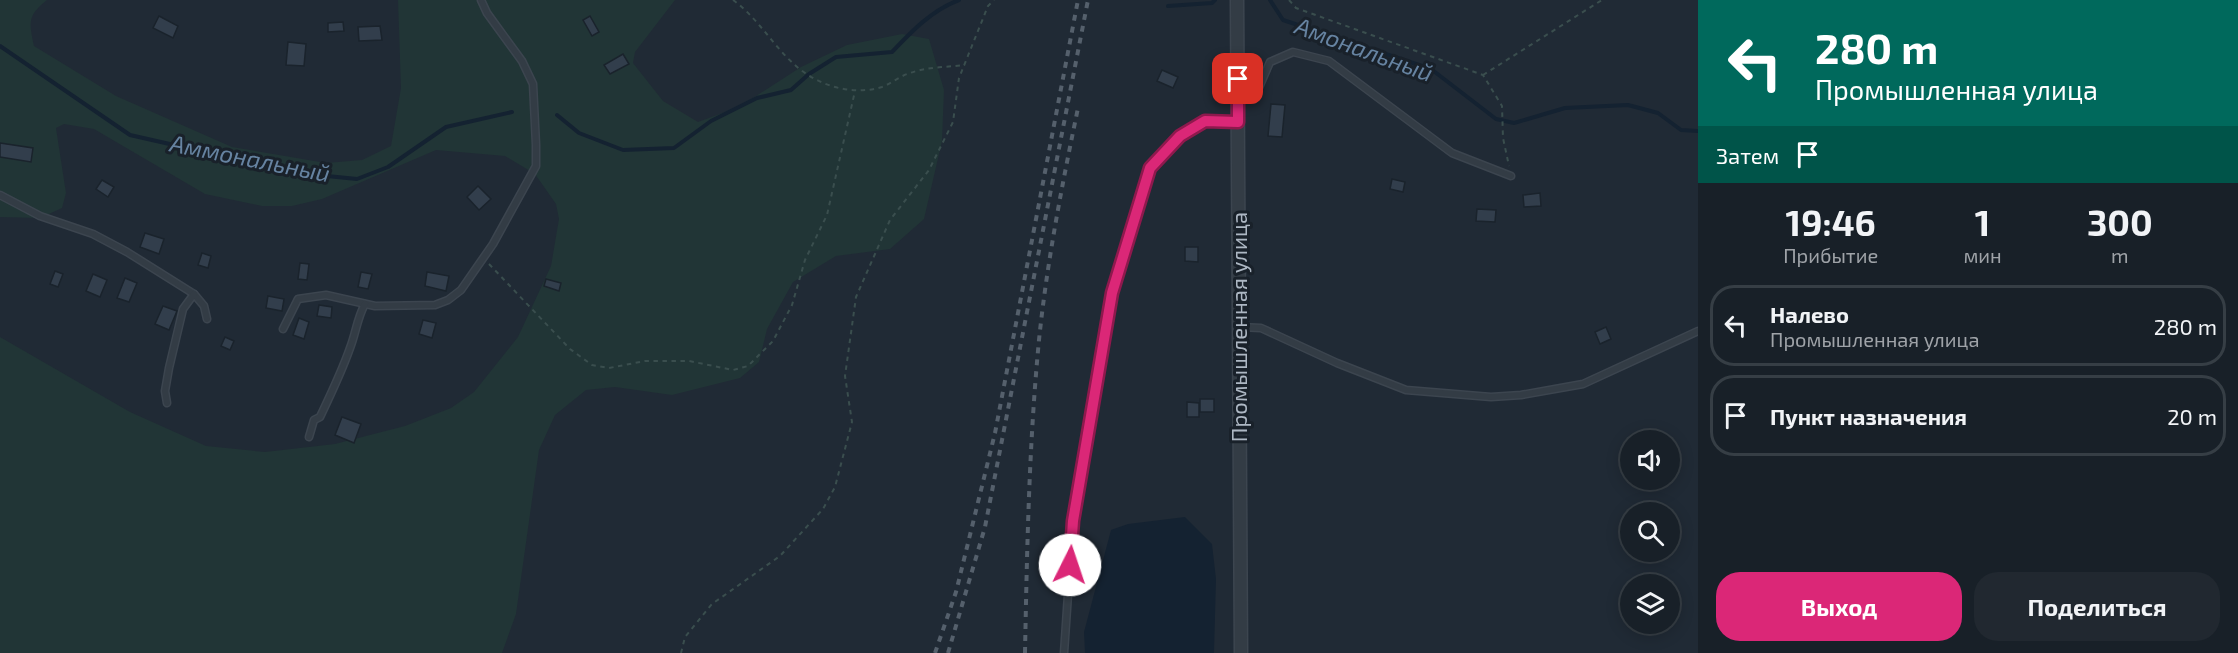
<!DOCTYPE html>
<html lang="ru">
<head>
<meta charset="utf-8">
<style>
  body { margin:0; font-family:"Exo 2",sans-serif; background:#212830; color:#f1f3f6; height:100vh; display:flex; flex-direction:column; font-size:22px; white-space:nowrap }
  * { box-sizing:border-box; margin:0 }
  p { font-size:20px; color:#9fa3a8 }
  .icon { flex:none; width:33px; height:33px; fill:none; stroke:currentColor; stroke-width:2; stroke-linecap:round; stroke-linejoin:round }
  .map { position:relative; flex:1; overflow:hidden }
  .sheet { display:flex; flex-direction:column; background:#182028; width:540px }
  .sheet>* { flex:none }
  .hud { background:#00695c; color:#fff; overflow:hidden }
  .buttons { position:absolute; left:1620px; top:430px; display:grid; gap:12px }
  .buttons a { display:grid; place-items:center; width:60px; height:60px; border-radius:50%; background:#182028; box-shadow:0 3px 15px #0003,0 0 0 2px #363e45; font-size:30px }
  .pin { position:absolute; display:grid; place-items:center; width:51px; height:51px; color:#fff; margin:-26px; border-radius:12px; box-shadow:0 3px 9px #0006 }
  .me { position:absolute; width:66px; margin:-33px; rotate:4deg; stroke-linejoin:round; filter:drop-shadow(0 0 4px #0008) }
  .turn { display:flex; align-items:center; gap:21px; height:126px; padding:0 18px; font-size:27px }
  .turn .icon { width:78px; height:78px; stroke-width:2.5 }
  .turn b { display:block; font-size:42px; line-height:51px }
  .then { display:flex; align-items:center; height:57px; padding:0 18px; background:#0003; gap:12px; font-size:22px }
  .eta { display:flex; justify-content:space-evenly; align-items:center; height:102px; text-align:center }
  .eta b { font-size:36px; font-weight:700; line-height:42px }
  .cta { display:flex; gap:12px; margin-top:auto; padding:12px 18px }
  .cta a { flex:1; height:69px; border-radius:24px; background:#db2777; color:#fff; font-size:24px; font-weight:700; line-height:69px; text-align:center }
  .cta a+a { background:#212830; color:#f1f3f6 }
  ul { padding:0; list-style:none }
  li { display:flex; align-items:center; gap:18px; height:81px; margin:0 12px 9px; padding:0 6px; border:3px solid #363e45; border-radius:24px }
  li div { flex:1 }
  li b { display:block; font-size:22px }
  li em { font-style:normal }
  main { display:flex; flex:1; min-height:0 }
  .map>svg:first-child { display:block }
  .green { fill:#213536 }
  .water { fill:#142231 }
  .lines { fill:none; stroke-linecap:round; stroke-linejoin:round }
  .stream { stroke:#142231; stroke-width:4 }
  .building { fill:#323e4c; stroke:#1a232c; stroke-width:1.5 }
  .lane-casing { stroke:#3c454f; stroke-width:9 }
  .street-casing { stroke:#3c454f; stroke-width:15 }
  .path { stroke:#3a4e4e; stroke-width:2; stroke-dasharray:4.5 4.5; stroke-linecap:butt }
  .lane { stroke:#333c45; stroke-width:6 }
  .street { stroke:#333c45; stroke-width:12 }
  .rail { stroke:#55606c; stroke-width:4; stroke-dasharray:6 6; stroke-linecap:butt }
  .route-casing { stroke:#8e194d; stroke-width:15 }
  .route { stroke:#db2777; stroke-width:10 }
  .labels { text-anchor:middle; stroke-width:6; stroke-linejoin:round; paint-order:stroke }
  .street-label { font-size:22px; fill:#adb7c3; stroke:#19212a }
  .water-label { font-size:24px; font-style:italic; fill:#6683a1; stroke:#19212a }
</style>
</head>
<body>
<main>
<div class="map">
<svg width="1698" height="653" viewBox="0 0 1698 653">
  <rect width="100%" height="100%" fill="#202a35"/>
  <!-- green -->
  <path class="green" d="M0 0H47C27 16 29 22 34 46L116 96 232 147 326 163 362 160 391 146 401 88 398 0H675L635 52 633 63 663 101 698 122 739 107 801 67 847 45 902 34 929 39 944 90 942 141 924 219 890 249 836 256 793 282 767 329 759 362 740 378 672 395 615 387 586 390 555 415 539 450 516 614 502 653H0V337L130 412 206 446 265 452 335 444 405 426 451 408 474 392 518 337 551 266 559 219 556 204 535 174 505 156 436 150 322 199 292 206H262L205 194 94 129 64 124 56 128 66 193 62 208 40 218 0 217Z"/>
  <!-- water -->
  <path class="water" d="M1185 517 1212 544 1216 579 1214 653H1085L1084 632 1111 530 1128 524Z"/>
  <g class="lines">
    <!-- stream -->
    <g class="stream">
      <path d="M1270 0 1283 20 1431 69 1496 119 1514 123 1565 108 1628 105 1658 113 1681 130 1698 131"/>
      <path d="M1168 6 1212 3 1215 0"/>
      <path d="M0 46 130 135 297 173 357 179 388 167 446 127 512 112"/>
      <path d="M557 115 579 133 623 150 674 148 711 121 757 98 791 90 809 74 836 57 892 52C912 31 932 10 959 0"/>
    </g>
  </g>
  <!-- building -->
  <g class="building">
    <path d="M159 16 178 26 173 38 153 28Z"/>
    <path d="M590 16 599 32 592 36 583 20Z"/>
    <path d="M343 22 344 31 328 32V23Z"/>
    <path d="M380 26 382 40 359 41 358 27Z"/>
    <path d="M288 42 306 44 304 66 286 65Z"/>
    <path d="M623 54 629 64 610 74 604 65Z"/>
    <path d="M1162 70 1178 77 1173 88 1157 81Z"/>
    <path d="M1271 104 1285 105 1282 137 1268 136Z"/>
    <path d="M0 143 33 148 31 162 0 157Z"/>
    <path d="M1392 179 1405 182 1403 192 1390 189Z"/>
    <path d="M102 180 114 187 108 197 96 189Z"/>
    <path d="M478 186 491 199 479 210 467 197Z"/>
    <path d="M1540 193 1541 206 1524 207 1523 195Z"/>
    <path d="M1477 209 1496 210 1495 222 1476 221Z"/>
    <path d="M145 233 164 239 159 254 140 247Z"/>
    <path d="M1185 247H1198V262L1185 261Z"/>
    <path d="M202 253 211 256 208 268 198 265Z"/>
    <path d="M300 263 309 264 307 280 298 279Z"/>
    <path d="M55 271 63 274 58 287 50 284Z"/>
    <path d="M361 272 372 274 368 289 358 287Z"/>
    <path d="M427 272 449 276 446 291 425 286Z"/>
    <path d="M93 274 107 280 100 297 86 291Z"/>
    <path d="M125 278 137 283 129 302 117 298Z"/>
    <path d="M546 279 561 283 559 291 544 286Z"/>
    <path d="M268 296 284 299 282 311 266 308Z"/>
    <path d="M319 305 332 307 331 318 317 316Z"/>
    <path d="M163 306 177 311 169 330 155 324Z"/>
    <path d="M299 318 309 322 304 339 293 335Z"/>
    <path d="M423 320 436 323 432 338 419 334Z"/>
    <path d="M1606 327 1611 339 1600 344 1595 332Z"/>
    <path d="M225 337 234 341 230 350 221 346Z"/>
    <rect x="1200" y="399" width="14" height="13"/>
    <path d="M1187 402 1199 403V417H1187Z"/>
    <path d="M342 417 361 424 354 443 335 435Z"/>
  </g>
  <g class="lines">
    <!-- lane casing -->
    <g class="lane-casing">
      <g id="lane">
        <path d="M1238 99H1254L1270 62 1293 52 1329 61 1452 153 1511 176"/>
        <path d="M0 195 40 216 93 234 127 252 194 294 204 306 207 319"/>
        <path d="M1239 327 1261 328 1337 363 1406 390 1491 397 1521 395 1583 384 1698 331"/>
        <path d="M283 329 298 299 326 295 375 306 435 305 448 300 461 290 493 244 536 166V145L533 84 522 61 487 13 481 0"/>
        <path d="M167 403 165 391 169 368 183 309 194 294"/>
        <path d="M309 437 314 420 320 417C331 394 342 371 350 348 356 333 357 318 365 304"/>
        <path d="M1064 653 1073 521 1112 293 1137 206 1150 168 1180 136 1205 121 1238 122"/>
      </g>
    </g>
    <!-- street casing -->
    <g class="street-casing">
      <path id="street" d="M1237 0 1241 653"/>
    </g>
    <!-- path -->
    <g class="path">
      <path d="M733 0C758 18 773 46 796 66 819 86 852 96 882 87 892 83 900 76 910 73 927 67 947 67 965 65"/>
      <path d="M1289 0 1296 8 1483 75 1502 106 1503 138 1509 166"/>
      <path d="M1483 75 1602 0"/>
      <path d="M489 264 570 349 592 365 609 368 645 361H689L733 370 748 366 773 341 792 305 805 260 827 215 855 91"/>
      <path d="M681 653 685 637 712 604 780 556 823 509 835 487 852 422 845 376 856 297 890 220 929 170 953 122 959 78 988 6 994 0"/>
    </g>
    <!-- lane -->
    <use href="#lane" class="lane"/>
    <!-- street -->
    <use href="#street" class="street"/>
    <!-- rail -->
    <g class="rail">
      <path d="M935 653 956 592 995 433 1078 0"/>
      <path d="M948 653 985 527 1088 0"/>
      <path d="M1025 653C1027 549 1029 444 1039 340 1047 262 1062 185 1078 108"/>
    </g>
  </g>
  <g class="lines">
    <!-- route casing -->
    <g class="route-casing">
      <path id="route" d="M1070 565 1073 521 1112 293 1150 168 1180 136 1205 121 1238 122V79"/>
    </g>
    <!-- route -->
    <use href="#route" class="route"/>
  </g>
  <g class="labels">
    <!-- street labels -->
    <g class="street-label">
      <text transform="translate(1239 327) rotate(-90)" y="8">Промышленная улица</text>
    </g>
    <!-- water labels -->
    <g class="water-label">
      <text transform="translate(1364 50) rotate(20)" y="8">Амональный</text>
      <text transform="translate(250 159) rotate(11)" y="8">Аммональный</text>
    </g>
  </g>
</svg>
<div class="buttons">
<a><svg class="icon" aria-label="sound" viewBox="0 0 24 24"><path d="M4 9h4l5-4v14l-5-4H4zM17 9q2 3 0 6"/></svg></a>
<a><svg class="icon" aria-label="search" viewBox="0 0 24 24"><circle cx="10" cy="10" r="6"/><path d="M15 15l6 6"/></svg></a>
<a><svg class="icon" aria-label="layers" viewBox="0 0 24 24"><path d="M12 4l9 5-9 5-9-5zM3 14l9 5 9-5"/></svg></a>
</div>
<div class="pin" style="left:1238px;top:79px;background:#d93025"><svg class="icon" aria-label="arrive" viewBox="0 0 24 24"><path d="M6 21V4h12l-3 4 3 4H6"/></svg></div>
<svg class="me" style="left:1070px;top:565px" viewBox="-20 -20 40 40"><circle r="19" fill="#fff"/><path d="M0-13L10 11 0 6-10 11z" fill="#db2777"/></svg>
</div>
<section class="sheet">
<div class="hud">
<div class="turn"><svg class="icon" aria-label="left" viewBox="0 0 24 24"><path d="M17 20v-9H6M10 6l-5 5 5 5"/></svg><div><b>280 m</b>Промышленная улица</div></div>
<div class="then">Затем<svg class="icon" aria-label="arrive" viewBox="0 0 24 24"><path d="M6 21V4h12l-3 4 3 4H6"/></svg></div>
</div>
<div class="eta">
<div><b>19:46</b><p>Прибытие</p></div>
<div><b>1</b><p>мин</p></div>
<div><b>300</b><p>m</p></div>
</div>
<ul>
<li><svg class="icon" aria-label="left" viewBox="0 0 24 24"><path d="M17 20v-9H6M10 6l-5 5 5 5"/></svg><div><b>Налево</b><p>Промышленная улица</p></div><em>280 m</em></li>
<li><svg class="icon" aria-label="arrive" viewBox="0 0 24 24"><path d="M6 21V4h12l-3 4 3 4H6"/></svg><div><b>Пункт назначения</b></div><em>20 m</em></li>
</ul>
<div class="cta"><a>Выход</a><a>Поделиться</a></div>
</section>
</main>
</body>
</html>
